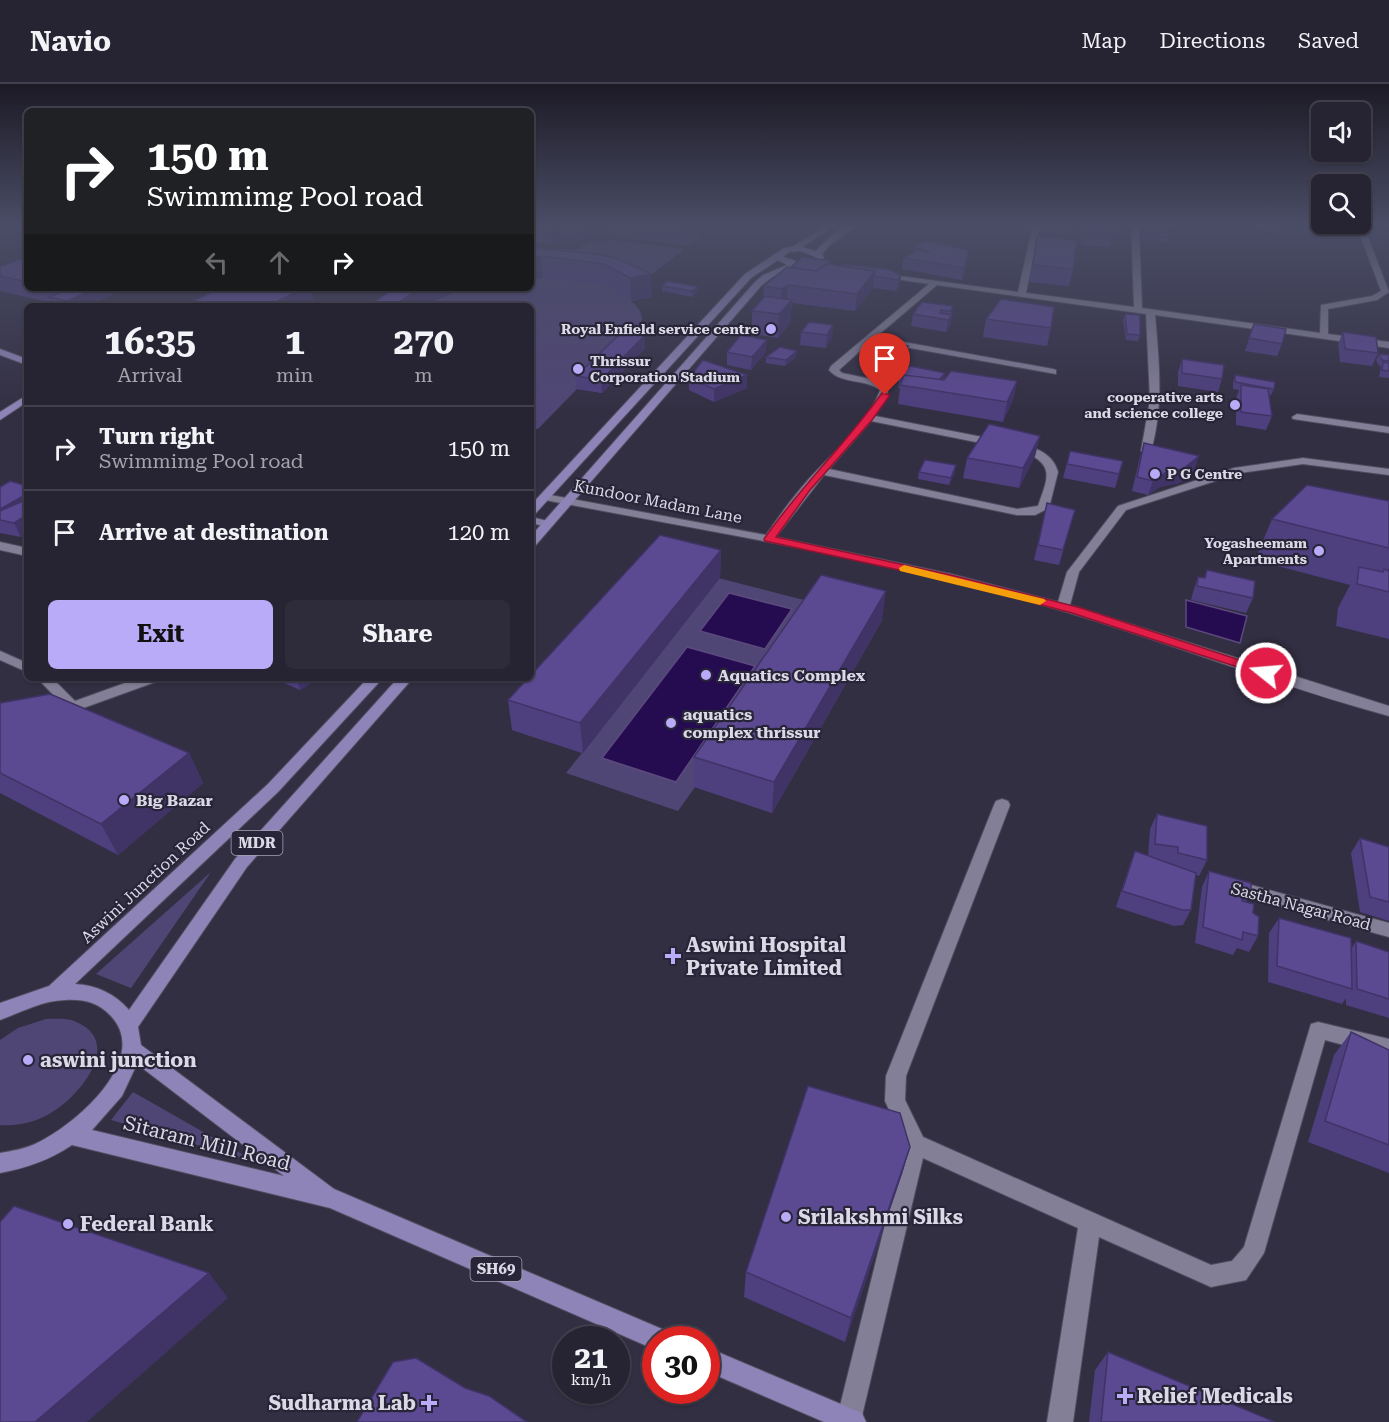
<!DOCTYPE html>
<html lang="en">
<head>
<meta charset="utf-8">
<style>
  body { margin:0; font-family:"Roboto Serif",serif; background:#2e2b3a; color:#f1f3f6; height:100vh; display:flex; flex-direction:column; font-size:22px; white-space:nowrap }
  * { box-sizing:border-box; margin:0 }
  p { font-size:20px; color:#a4a4ac }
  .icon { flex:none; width:33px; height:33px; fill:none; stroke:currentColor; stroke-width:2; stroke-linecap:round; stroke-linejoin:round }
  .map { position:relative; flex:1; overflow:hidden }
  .drawer { position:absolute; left:24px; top:219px; width:510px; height:378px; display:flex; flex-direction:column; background:#262332; border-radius:9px; box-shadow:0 2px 4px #0004,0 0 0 2px #42404d }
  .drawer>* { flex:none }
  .guide { position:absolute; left:24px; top:24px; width:510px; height:183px; border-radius:9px; box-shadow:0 2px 4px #0004,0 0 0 2px #42404d; background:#202124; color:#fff; overflow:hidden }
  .buttons { position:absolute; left:1311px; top:18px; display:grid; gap:12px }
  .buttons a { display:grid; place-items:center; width:60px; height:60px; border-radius:9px; background:#262332; box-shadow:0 2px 4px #0004,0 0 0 2px #42404d; font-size:30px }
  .speed { position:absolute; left:552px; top:1242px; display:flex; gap:12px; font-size:30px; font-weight:700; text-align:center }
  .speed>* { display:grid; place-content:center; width:78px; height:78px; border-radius:50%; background:#262332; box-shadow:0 2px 4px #0004,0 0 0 2px #42404d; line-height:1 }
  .speed small { font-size:15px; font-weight:400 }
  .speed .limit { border:9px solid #d22; background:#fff; color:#111 }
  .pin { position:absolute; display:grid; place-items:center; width:51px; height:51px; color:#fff; margin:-62px -26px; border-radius:50% 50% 50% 0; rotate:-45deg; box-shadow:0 0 6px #0007 }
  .pin .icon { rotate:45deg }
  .me { position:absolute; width:66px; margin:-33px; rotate:287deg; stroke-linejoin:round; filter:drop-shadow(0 0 4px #0008) }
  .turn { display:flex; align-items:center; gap:21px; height:126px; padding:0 24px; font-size:27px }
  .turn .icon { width:78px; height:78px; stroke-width:2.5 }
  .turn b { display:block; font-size:42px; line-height:51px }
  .lanes { display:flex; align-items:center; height:57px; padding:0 24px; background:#0003; justify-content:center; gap:30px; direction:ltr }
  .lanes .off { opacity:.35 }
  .eta { display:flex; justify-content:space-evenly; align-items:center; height:102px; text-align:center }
  .eta b { font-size:36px; font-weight:700; line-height:42px }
  .action { display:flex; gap:12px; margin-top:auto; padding:12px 24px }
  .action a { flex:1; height:69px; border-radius:9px; background:#b9abf7; color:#111; font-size:24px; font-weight:700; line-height:69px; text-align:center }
  .action a+a { background:#2e2b3a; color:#f1f3f6 }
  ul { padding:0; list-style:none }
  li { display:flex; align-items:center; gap:18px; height:84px; padding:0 24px; border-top:2px solid #42404d }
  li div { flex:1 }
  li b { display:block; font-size:22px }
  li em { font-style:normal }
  header { display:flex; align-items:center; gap:36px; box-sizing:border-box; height:84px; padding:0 30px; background:#262332; border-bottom:2px solid #42404d }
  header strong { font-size:28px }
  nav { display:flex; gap:33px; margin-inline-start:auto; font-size:21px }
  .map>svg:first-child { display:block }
  .green { fill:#504676 }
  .water { fill:#250b50; stroke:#5c497d; stroke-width:1.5 }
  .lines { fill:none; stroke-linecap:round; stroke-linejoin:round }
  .minor-casing { stroke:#514d5f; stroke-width:2 }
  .secondary-casing { stroke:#514d5f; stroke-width:2 }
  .primary-casing { stroke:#514d5f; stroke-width:2 }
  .minor { fill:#837f97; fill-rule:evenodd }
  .secondary { fill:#8881a7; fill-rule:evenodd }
  .primary { fill:#8e84b7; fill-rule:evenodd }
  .wall { fill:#4e3f7e }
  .shaded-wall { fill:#403366 }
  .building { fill:#5b4992; stroke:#403366; stroke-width:1.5 }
  .route { fill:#e11d48; stroke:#92132f; stroke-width:1.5 }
  .slow { fill:#f59e0b }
  .poi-dot { fill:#b9abf7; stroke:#292539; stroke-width:2 }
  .labels { text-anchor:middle; stroke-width:4.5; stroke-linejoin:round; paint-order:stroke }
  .far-poi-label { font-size:14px; font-weight:bold; fill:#dbd9e6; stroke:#292539; text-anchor:end }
  .shield { fill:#292539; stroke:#a6a3b2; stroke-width:1.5 }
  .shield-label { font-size:15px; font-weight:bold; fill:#dbd9e6 }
  .street-label { font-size:16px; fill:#dbd9e6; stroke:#292539 }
  .poi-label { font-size:16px; font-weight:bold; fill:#dbd9e6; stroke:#292539; text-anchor:start }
  .near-poi-label { font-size:20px; font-weight:bold; fill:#dbd9e6; stroke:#292539; text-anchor:start }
  .near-street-label { font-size:20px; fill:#dbd9e6; stroke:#292539 }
</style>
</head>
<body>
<header>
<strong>Navio</strong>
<nav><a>Map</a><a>Directions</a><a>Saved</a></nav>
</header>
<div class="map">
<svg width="1389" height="1338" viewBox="0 0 1389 1338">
  <rect width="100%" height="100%" fill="#332f43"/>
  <!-- green -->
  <g class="green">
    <path d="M605 140H681L672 146 702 151 688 162 619 153 606 146Z"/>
    <path d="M615 156 684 165 647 194 531 178V163L576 166 589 158Z"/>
    <path d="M531 187 638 205 652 213 631 217C653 236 638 245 623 261L645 264 602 309 577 305 539 344 531 347V222H405L438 204H531Z"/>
    <path d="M660 479 882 536 772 729 695 703 678 727 566 689 582 669 512 646Z"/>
    <path d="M211 788 131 904 96 890Z"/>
    <path d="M46 935C54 935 66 934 74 937 126 957 79 1014 49 1030 34 1039 17 1042 0 1041V956L18 944Z"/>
    <path d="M133 1008 256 1078 111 1036Z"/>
  </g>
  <!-- water -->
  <g class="water">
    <path d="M729 509 792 525 765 565 700 547Z"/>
    <path d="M1186 516 1247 532 1240 559 1186 543Z"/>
    <path d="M687 563 755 582 676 698 602 674Z"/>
  </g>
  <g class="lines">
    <!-- minor casing -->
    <g class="minor-casing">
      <g id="minor">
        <path d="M1033 140H1040L1026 209 1134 223 1131 140H1139L1142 224 1320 249 1321 221 1372 212 1381 207 1356 140H1363L1389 208 1377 216 1328 225V250L1389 258V264L1155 231C1159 277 1164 322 1151 367L1146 370 1141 367 1150 316 1146 230 937 201 876 253 1053 285 1056 286V290L871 257 839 286 842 289 880 297 888 303 887 313 875 332 1028 362C1042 366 1054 373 1058 388L1049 424 1035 431H1017L824 391 776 453 951 490 1058 518 1067 488 1118 422 1234 384 1303 374 1389 385V391L1303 380 1240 389 1126 426 1079 488 1070 521 1389 622V632C1282 603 1179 562 1073 530 901 478 722 450 545 416L539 413 545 410 766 451C779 432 793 413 808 396 830 371 870 338 880 306 865 294 842 301 829 286L831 282 929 200 881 193 877 191 878 189 1018 208ZM871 337 1025 368C1056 382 1047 395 1038 422L1017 425 829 385Z"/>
        <path d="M1297 330 1389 343V349L1293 335 1292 333Z"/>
        <path d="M0 458 27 464V472L0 466Z"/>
        <path d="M0 567 27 579V588L0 576Z"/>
        <path d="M37 594H52L75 617 139 594H160L158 597 64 631 57 626 63 621Z"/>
        <path d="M1002 715 1008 717 1010 721 906 992 905 1016 923 1053 1211 1181 1232 1177 1244 1163 1311 940 1318 938 1389 955V973L1325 956 1264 1169 1246 1196 1211 1203 1099 1153 1073 1338H1047L1078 1144 923 1074 861 1336 860 1338H836L905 1060 885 1017 886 992 994 721 996 717Z"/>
        <path d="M1233 796 1389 839V853L1227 808 1224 803 1227 798Z"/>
      </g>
    </g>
    <!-- secondary casing -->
    <g class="secondary-casing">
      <path id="secondary" d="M531 433 552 438 554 440 548 443 531 439Z"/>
    </g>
    <!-- primary casing -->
    <g class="primary-casing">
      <g id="primary">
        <path d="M829 140H838L802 163 816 167C826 155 843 140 859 140L829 162 822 170 824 174C815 182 807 180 796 182 784 185 770 194 761 202L535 462 531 463V452L755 198 763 191 787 181 778 176 751 194 535 430 531 431V421L745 190 784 164 792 163ZM800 167 816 173 799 178 783 173 789 168Z"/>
        <path d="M0 265 27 275V281L0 271Z"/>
        <path d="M27 311V318L0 336V328Z"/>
        <path d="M368 594H383L278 708 75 900C97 901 115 910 129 926L235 775 398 594H413L247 783 138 943 141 961 334 1105 669 1248 673 1256H656V1266L330 1124 72 1061C50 1076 26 1084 0 1089V1069C12 1067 24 1065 35 1060 73 1043 152 976 111 932 98 918 83 915 65 916 41 917 22 928 0 936V919L49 902 268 700ZM137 980 284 1092 92 1046 122 1012Z"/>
        <path d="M706 1263 862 1329 866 1338H824L706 1287Z"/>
      </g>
    </g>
    <!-- minor -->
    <use href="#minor" class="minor"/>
    <!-- secondary -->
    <use href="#secondary" class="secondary"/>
    <!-- primary -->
    <use href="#primary" class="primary"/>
  </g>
  <!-- wall -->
  <g class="wall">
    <path d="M531 140H601L602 150 584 156 563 153 551 160 531 157Z"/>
    <path d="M1044 140H1074L1072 151 1042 149Z"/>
    <path d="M1083 140H1123V141L1120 152 1113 151 1110 163 1081 161V149Z"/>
    <path d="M1140 140H1176L1175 144Z"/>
    <path d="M1208 140H1224L1223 142Z"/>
    <path d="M1254 140H1281L1278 147 1254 144Z"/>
    <path d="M1142 144 1169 153 1168 158 1142 156 1141 149Z"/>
    <path d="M1037 152 1073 185 1069 202 1029 198Z"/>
    <path d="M913 163 967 177 962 196 902 185 903 174 913 169Z"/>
    <path d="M531 165 619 175 652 213 631 216 605 202 543 194Z"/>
    <path d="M27 176V204H122L113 208 114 210 87 222H53L52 219 0 207V183Z"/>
    <path d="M832 181 901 192 899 204 896 207 873 204 855 227 792 219 790 239 778 254 752 250V227L763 214 764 202Z"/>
    <path d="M662 202 698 208 692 213 662 207Z"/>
    <path d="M953 222 950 243 946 248 911 242 913 230Z"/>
    <path d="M1125 230 1140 251 1138 257 1126 256 1123 236Z"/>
    <path d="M986 235 1051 244 1047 262 983 253Z"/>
    <path d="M1254 240 1282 260 1277 272 1245 267Z"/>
    <path d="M833 241 832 253 826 264 800 261 801 248Z"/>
    <path d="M1343 248 1378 269 1372 282 1340 278 1338 260Z"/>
    <path d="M644 252 645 264 602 309 577 305 576 292Z"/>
    <path d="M908 262 906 274 893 290 859 282 861 269Z"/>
    <path d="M727 268H766L751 286 727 281Z"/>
    <path d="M1379 270 1389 271V294L1379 293 1381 282H1379L1376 276Z"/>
    <path d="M766 273H796L785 282 766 279Z"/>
    <path d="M1182 275 1222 295 1218 308 1178 302V288Z"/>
    <path d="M945 289 944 296 1017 297 1013 316 1003 338 898 320 900 304H898L900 291Z"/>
    <path d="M747 291V304L714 318 689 306V294Z"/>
    <path d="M1235 291 1274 305 1271 311H1269L1272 332 1266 346 1236 341V314L1239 306 1233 305V298Z"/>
    <path d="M1040 352 1035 372 1019 404 963 394 967 374Z"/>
    <path d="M1144 359 1199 372 1194 386 1179 399 1160 403 1148 411 1132 407 1140 373Z"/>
    <path d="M1070 367 1123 377 1115 404 1063 394Z"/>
    <path d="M919 388H955L949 401 918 395Z"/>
    <path d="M0 403 21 453 0 449Z"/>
    <path d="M1389 417V484L1388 486H1389V555L1336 542 1338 524 1350 501 1255 476 1272 435Z"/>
    <path d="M1047 419 1071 440 1059 481 1034 476Z"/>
    <path d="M721 466 720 494 583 669 512 646 508 616Z"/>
    <path d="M1207 486 1253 514 1246 529 1191 516 1193 508 1198 493 1204 494Z"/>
    <path d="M882 536 772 729 694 703V673Z"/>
    <path d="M273 594H319L300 606Z"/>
    <path d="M0 619 189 669 203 699 118 771 0 709Z"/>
    <path d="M1157 730 1207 776 1199 792 1196 791 1191 826 1183 841 1174 842 1116 823 1129 783 1135 767 1148 772 1150 745Z"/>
    <path d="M1360 754 1389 763V837L1360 828 1351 769Z"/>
    <path d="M1209 787 1251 809 1246 818 1253 829 1258 852 1249 868 1237 864 1233 871 1195 859 1202 803Z"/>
    <path d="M1279 834 1351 865 1356 857 1389 868V934L1346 921V914L1342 920 1268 898 1269 849Z"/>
    <path d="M1351 948 1389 966V1089L1308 1058 1334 971Z"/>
    <path d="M910 1063 902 1090 845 1258 744 1213 746 1188Z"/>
    <path d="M1108 1268 1275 1338H1089L1095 1286Z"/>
  </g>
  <!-- shaded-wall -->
  <g class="shaded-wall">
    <path d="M556 140H562L563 153 551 160 550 144Z"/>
    <path d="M583 140H601L602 150 584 156Z"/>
    <path d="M969 166 967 177 962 196 964 184Z"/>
    <path d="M540 172 543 194 531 195V173Z"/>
    <path d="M875 187 873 204 855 227 857 210Z"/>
    <path d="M651 190 652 213 631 216 630 194Z"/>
    <path d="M901 192 899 204 896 207 898 196Z"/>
    <path d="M788 201 787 218 781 222 782 205Z"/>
    <path d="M698 203V208L692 213V207Z"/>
    <path d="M56 204H122L113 208 114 210 87 222H70L67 217 60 215Z"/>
    <path d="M304 204H311L315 222H268Z"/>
    <path d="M419 204H465L437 216 429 222H394Z"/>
    <path d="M792 216 790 239 778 254 779 230Z"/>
    <path d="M953 222 950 243 946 248 948 236 950 233Z"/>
    <path d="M833 241 832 253 826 264 827 251Z"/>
    <path d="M644 252 645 264 602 309 601 296Z"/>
    <path d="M767 256 766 268 751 286 752 273Z"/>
    <path d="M908 262 906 274 893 290 894 277Z"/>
    <path d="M797 267 796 273 785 282 786 276Z"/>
    <path d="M945 289 943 301 937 299Z"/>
    <path d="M747 291V304L714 318V305Z"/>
    <path d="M1017 297 1013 316 1003 338 1007 318Z"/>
    <path d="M1040 352 1035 372 1019 404 1023 384Z"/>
    <path d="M1199 372 1194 386 1179 399 1160 403 1148 411 1153 397 1165 389Z"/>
    <path d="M956 381 955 388 949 401 951 394Z"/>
    <path d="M27 410V428L0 436V425Z"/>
    <path d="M27 431V449L21 453 14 439Z"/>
    <path d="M721 466 720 494 583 669 580 639Z"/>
    <path d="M886 507 882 536 772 729 774 698Z"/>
    <path d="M296 594H319L300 606Z"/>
    <path d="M189 669 203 699 118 771 101 740Z"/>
    <path d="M910 1063 902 1090 845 1258 851 1234Z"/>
    <path d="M209 1189 228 1214 87 1338H35Z"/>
  </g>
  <!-- building -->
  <g class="building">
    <path d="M531 140H556L550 144 531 142Z"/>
    <path d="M1084 140H1111L1113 152 1083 150Z"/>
    <path d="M1142 144 1170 147 1169 153 1144 150Z"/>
    <path d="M1037 152 1077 156 1073 185 1033 181Z"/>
    <path d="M926 157 969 166 964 184 903 174 919 166 930 168 913 163Z"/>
    <path d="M531 165H540L596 170 619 175 651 190 630 194 604 180 540 172 531 173Z"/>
    <path d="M802 173 832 177 816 187 790 184Z"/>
    <path d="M20 175 27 176V198L0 192V183Z"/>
    <path d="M828 180 875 187 857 210 788 201 782 205 764 202 787 183 816 187Z"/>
    <path d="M843 180 891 186 901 192 898 196 874 192 875 187 841 182Z"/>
    <path d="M668 197 698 203 692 207 662 202Z"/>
    <path d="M71 204H97L67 217 49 213Z"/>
    <path d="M220 204H304L268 222H183Z"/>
    <path d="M394 204H419L394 222H369Z"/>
    <path d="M765 212 792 216 779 230 752 227Z"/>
    <path d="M1001 215 1054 223 1051 244 986 235Z"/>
    <path d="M922 218 953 222 951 227 941 226 940 229 952 231 948 236 913 230Z"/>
    <path d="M1125 230 1140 231V251L1127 250Z"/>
    <path d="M809 238 833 241 827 251 801 248Z"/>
    <path d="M1254 240 1286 245 1282 260 1249 254Z"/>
    <path d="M1343 248 1376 253 1378 269 1345 265Z"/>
    <path d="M621 249 644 252 601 296 576 292Z"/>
    <path d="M741 251 767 256 752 273 727 268Z"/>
    <path d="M876 256 908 262 894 277 861 269Z"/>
    <path d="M780 263 797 267 786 276 766 273Z"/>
    <path d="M1379 270 1389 271V277L1382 276Z"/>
    <path d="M1182 275 1224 281 1222 295 1182 289Z"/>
    <path d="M703 276 747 291 714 305 689 294Z"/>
    <path d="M1383 278 1389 279V287L1382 286Z"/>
    <path d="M910 282 945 289 939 296 900 291Z"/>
    <path d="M951 287 1017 297 1007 318 900 301 904 291 944 296Z"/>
    <path d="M1235 291 1275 298 1274 305 1235 298Z"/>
    <path d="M1241 301 1268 305 1272 332 1241 328Z"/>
    <path d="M989 340 1040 352 1023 384 967 374Z"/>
    <path d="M1144 359 1199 372 1183 385 1165 389 1153 397 1137 393Z"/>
    <path d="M1070 367 1123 377 1119 390 1067 380Z"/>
    <path d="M925 376 956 381 951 394 919 388Z"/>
    <path d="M10 397 27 402V410L0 425V403Z"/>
    <path d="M1307 401 1389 417V464L1272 435Z"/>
    <path d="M23 417 27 418V431L14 439 0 436V427Z"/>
    <path d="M1047 419 1075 426 1063 466 1038 461Z"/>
    <path d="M660 451 721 466 580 639 508 616 528 594H531V591Z"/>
    <path d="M1359 483 1383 488 1384 485 1389 487V508L1357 500Z"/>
    <path d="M1207 486 1255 497 1253 514 1197 502 1198 493 1205 494Z"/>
    <path d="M821 491 886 507 774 698 694 673Z"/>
    <path d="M50 610 189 669 101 740 0 689V619Z"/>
    <path d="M1157 730 1207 742V776L1178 769V763L1155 760Z"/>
    <path d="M1360 754 1389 763V818L1370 813Z"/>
    <path d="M1135 767 1196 789 1191 826H1182L1122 807Z"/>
    <path d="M1209 787 1251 799V809L1243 807 1242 817 1254 820 1253 829 1259 833 1258 852 1243 848 1242 856 1203 843Z"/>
    <path d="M1279 834 1351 854 1352 905 1277 882Z"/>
    <path d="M1356 857 1389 868V915L1357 905Z"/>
    <path d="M1351 948 1389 966V1061L1325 1037Z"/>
    <path d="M808 1002 900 1029 910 1063 851 1234 746 1188Z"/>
    <path d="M14 1122 209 1189 35 1338H0V1138Z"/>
    <path d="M1108 1268 1275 1338H1101Z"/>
    <path d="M416 1274 465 1304 489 1312 527 1338H357L393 1278Z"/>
  </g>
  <!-- sky -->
  <linearGradient id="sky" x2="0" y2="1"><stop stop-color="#1c1a25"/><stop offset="0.43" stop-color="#4a4d66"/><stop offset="1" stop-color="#4a4d66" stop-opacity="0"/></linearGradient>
  <rect width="1389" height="328" fill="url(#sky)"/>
  <!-- route -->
  <path class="route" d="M882 309 890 311 872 336 810 406 776 453 951 491 1081 524 1270 586V591H1262L1072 529 950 497 765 457 764 455C800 403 846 360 882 309Z"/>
  <!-- slow -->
  <path class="slow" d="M904 481 1044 515 1046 517 1040 521 900 487 899 484Z"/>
  <!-- markers -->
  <g class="poi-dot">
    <circle cx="771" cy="245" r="6"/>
    <circle cx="578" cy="285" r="6"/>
    <circle cx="1235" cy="321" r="6"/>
    <circle cx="1155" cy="390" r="6"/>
    <circle cx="1319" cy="467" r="6"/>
    <circle cx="706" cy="591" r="6"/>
    <circle cx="671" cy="639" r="6"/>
    <circle cx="124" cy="716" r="6"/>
    <path d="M670 863h6v6h6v6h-6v6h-6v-6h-6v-6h6z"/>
    <circle cx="28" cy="976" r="6"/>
    <circle cx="786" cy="1133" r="6"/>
    <circle cx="68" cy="1140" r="6"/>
    <path d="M1122 1303h6v6h6v6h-6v6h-6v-6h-6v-6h6z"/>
    <path d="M426 1310h6v6h6v6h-6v6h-6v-6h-6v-6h6z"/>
  </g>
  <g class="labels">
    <!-- far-poi labels -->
    <g class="far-poi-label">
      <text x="759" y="250">Royal Enfield service centre</text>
      <text x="590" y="282" text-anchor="start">Thrissur<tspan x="590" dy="16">Corporation Stadium</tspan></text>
      <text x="1223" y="318">cooperative arts<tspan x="1223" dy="16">and science college</tspan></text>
      <text x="1167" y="395" text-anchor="start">P G Centre</text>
      <text x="1307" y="464">Yogasheemam<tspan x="1307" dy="16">Apartments</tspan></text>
    </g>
    <!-- shield labels -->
    <g class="shield">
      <rect x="231.5" y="747" width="51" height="24" rx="4.5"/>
      <rect x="470.5" y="1173" width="51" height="24" rx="4.5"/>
    </g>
    <g class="shield-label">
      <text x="257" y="764">MDR</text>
      <text x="496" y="1190">SH69</text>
    </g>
    <!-- street labels -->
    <g class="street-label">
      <text transform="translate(658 417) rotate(11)" y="6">Kundoor Madam Lane</text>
      <text transform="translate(145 798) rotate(-43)" y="6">Aswini Junction Road</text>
      <text transform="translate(1301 822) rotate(15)" y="6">Sastha Nagar Road</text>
    </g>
    <!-- poi labels -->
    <g class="poi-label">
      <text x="718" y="597">Aquatics Complex</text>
      <text x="683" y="636">aquatics<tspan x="683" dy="18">complex thrissur</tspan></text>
      <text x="136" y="722">Big Bazar</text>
    </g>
    <!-- near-poi labels -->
    <g class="near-poi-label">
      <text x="686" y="868">Aswini Hospital<tspan x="686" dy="23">Private Limited</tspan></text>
      <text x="40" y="983">aswini junction</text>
      <text x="798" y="1140">Srilakshmi Silks</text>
      <text x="80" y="1147">Federal Bank</text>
      <text x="1137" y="1319">Relief Medicals</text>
      <text x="416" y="1326" text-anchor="end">Sudharma Lab</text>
    </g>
    <!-- near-street labels -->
    <g class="near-street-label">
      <text transform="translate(207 1059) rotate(14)" y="7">Sitaram Mill Road</text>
    </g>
  </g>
</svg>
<div class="buttons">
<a><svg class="icon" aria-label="sound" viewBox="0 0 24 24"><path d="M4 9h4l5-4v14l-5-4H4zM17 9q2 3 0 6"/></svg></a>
<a><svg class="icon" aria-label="search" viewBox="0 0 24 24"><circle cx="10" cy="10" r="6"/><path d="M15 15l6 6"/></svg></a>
</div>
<div class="speed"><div>21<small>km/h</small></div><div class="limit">30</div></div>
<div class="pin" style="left:885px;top:311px;background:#d93025"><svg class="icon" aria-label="arrive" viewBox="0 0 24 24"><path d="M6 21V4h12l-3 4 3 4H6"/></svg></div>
<svg class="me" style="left:1266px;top:589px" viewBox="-20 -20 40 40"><circle r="17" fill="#e11d48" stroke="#fff" stroke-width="3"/><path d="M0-11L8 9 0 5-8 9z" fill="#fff"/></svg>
<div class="guide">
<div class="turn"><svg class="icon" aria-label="right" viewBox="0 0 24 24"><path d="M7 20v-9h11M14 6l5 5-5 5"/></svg><div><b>150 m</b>Swimmimg Pool road</div></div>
<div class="lanes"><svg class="icon off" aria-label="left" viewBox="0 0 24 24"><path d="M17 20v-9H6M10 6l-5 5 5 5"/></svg><svg class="icon off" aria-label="ahead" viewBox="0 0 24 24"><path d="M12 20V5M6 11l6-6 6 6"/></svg><svg class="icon" aria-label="right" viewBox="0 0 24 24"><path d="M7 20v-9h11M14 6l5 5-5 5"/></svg></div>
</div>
<section class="drawer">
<div class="eta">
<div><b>16:35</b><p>Arrival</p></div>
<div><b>1</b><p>min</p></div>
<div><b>270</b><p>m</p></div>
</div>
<ul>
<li><svg class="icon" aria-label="right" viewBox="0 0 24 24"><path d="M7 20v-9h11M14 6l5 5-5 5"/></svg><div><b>Turn right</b><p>Swimmimg Pool road</p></div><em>150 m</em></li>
<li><svg class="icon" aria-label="arrive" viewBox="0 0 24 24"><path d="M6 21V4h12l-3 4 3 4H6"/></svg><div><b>Arrive at destination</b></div><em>120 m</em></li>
</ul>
<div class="action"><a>Exit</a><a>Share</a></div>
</section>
</div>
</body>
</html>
